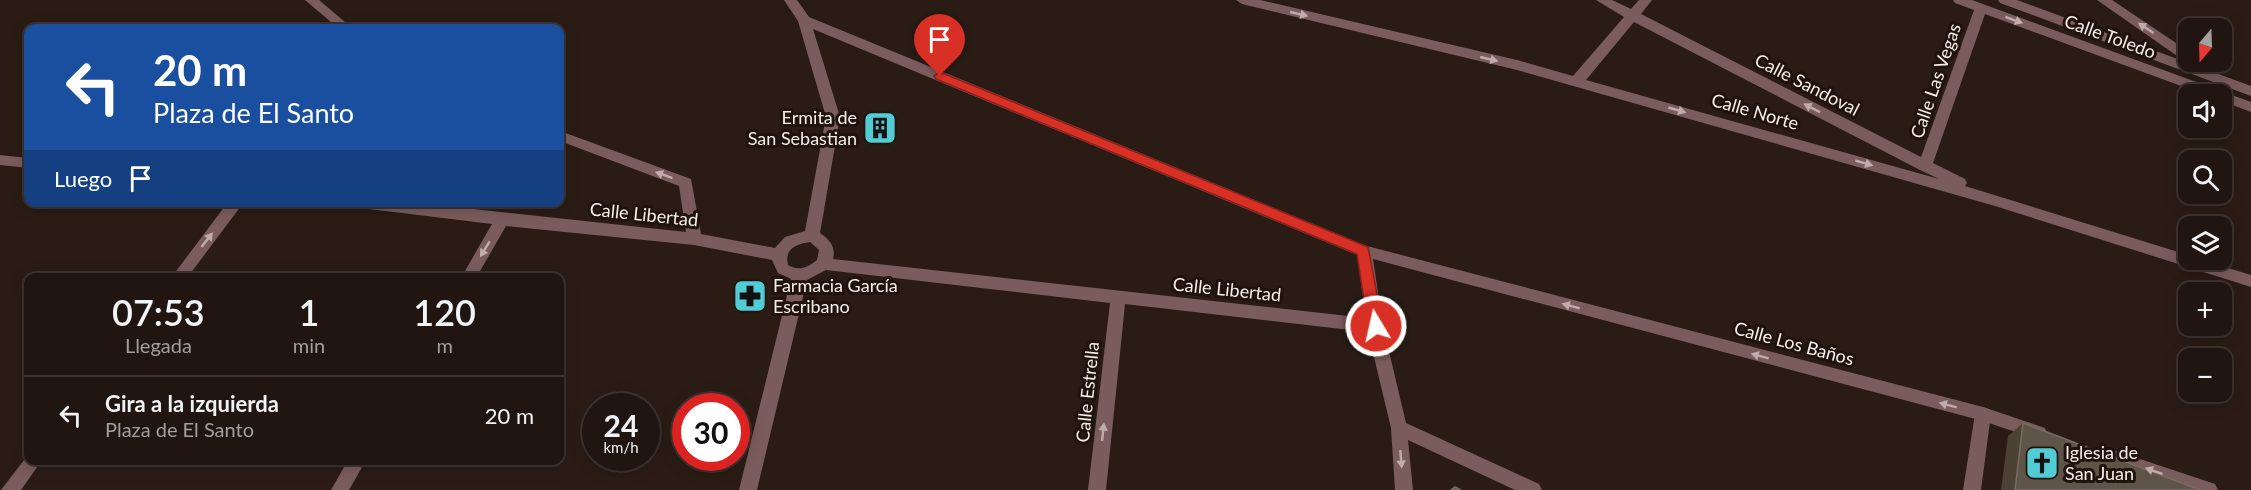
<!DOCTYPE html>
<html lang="es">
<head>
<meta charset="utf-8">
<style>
  body { margin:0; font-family:Lato,sans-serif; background:#2d221e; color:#f1f3f6; height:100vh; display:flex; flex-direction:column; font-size:22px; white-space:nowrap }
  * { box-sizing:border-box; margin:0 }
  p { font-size:20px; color:#a29f9f }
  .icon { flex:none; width:33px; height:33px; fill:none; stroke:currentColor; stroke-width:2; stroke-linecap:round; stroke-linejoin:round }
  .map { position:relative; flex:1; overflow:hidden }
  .panel { position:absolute; left:24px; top:273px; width:540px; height:192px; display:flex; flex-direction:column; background:#201510; border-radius:12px; box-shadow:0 3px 15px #0003,0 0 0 2px #3d3430 }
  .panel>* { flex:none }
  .top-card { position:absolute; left:24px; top:24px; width:540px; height:183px; border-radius:12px; box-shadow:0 3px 15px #0003,0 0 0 2px #3d3430; background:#1a4fa0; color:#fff; overflow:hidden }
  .needle { width:39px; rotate:199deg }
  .fabs { position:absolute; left:2178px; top:18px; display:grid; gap:12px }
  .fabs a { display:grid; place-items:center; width:54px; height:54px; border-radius:12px; background:#201510; box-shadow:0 3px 15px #0003,0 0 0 2px #3d3430; font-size:30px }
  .speed { position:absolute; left:582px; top:393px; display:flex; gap:12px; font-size:30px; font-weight:700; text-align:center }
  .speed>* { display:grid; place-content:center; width:78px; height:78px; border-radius:50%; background:#201510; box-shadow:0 3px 15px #0003,0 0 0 2px #3d3430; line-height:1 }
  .speed small { font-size:15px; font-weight:400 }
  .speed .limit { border:9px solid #d22; background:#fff; color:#111 }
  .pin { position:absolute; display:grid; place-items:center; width:51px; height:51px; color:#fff; margin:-62px -26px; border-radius:50% 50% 50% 0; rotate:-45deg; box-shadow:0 0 6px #0007 }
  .pin .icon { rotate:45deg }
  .me { position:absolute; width:66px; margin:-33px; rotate:351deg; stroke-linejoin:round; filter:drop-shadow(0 0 4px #0008) }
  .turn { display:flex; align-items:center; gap:21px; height:126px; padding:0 30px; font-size:27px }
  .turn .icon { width:78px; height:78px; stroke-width:2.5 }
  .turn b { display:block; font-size:42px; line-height:51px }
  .then { display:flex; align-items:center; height:57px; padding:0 30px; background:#0003; gap:12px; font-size:22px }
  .eta { display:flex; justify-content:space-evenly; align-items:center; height:102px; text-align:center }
  .eta b { font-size:36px; font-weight:600; line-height:42px }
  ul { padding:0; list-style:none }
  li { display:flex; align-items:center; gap:18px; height:78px; padding:0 30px; border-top:2px solid #3d3430 }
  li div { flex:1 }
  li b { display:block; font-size:22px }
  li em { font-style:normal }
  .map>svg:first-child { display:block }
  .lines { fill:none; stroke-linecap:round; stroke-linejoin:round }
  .pedestrian { fill:#7b5c5d; fill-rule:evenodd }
  .minor { fill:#7b5c5d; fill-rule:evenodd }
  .wall { fill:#4b4235 }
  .building { fill:#5e5448; stroke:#766c61; stroke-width:1.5 }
  .oneway { fill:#c0acaa }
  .route { fill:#d93025; stroke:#8d1f18; stroke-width:1.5 }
  .labels { text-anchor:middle; stroke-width:6; stroke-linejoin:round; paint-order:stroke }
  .street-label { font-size:18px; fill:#f8eee9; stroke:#20120c }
  .poi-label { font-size:18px; fill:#f8eee9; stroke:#20120c; text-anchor:start }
</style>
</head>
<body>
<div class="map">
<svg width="2251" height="490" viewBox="0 0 2251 490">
  <rect width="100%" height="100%" fill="#2a1c15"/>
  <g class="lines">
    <!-- pedestrian -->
    <path class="pedestrian" d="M1983 407 1989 409 1991 414 1981 490H1963L1975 414 1977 409Z"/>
    <!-- minor -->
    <g class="minor">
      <path d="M305 0H319L352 28H338Z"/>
      <path d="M784 0H797L809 17 1367 246 1983 407 2045 428 2047 433 2045 438 2039 440 1983 421 1373 259 1383 326 1406 423 1539 484 1542 490H1515L1408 440 1413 490H1395L1391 428 1368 332 1125 304 1106 490H1088L1110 303 826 270 807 280 757 490H739L791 279 778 273 772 260 694 245 506 226 476 278H461L492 224 361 208 354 202H409L686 232 679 186 560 141V131L691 179 701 234 775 248 785 237 805 231 826 117 798 21ZM813 29 1357 255 1366 318 833 259C836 247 830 240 820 233L840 117ZM810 242 819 250 817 260C808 267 799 272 788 265 784 249 796 244 810 242Z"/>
      <path d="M1236 0H1260L1517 60 1573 76 1624 17 1596 0H1612L1631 9 1639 0H1652L1641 14 1921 157 1974 10 1955 3 1953 0H1972L2251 102V112L2222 101V94H2203L1985 14 1933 163 1965 179 1967 183 1965 186 2188 255V260H2202L2251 275V287L1995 206 1517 70 1242 4ZM1634 22 1920 170 1939 179 1586 80Z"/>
      <path d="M1998 0H2017L2251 86V96L2000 3Z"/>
      <path d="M2097 0H2112L2188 51V61L2183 60Z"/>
      <path d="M0 155 28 158V168L0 165Z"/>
      <path d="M228 202H244L187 278H171Z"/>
      <path d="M2113 450 2215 484 2218 490H2186L2107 463 2104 458 2107 453Z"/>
      <path d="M28 455V460H42L21 490H1Z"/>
      <path d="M348 460H366L349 490H331Z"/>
    </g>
  </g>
  <!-- wall -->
  <path class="wall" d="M2023 423 2200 490H2001L2008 436Z"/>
  <!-- building -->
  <g class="building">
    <path d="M2023 423 2200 490H2015Z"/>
    <path d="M1455 487 1461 490H1451Z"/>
  </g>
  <!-- one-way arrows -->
  <defs><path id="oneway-solid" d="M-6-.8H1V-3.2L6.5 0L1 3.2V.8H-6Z" transform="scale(1.5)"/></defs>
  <g class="oneway">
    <use href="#oneway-solid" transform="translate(1299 14) rotate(13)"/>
    <use href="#oneway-solid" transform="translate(2014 20) rotate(20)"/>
    <use href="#oneway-solid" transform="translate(2146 28) rotate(-147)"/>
    <use href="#oneway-solid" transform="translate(1489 59) rotate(13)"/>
    <use href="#oneway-solid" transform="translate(1812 108) rotate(-153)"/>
    <use href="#oneway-solid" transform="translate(1677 110) rotate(16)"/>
    <use href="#oneway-solid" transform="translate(1864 163) rotate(16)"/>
    <use href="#oneway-solid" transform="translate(664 175) rotate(-160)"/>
    <use href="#oneway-solid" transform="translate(207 240) rotate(-52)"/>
    <use href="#oneway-solid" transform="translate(485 249) rotate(121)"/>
    <use href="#oneway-solid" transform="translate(1571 306) rotate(-165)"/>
    <use href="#oneway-solid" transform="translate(1760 356) rotate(-165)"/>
    <use href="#oneway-solid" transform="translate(1948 405) rotate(-165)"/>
    <use href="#oneway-solid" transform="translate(1103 432) rotate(-84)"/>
    <use href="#oneway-solid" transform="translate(1401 459) rotate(85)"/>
    <use href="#oneway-solid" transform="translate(2154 471) rotate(-161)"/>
  </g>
  <!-- route -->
  <path class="route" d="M940 72 1368 247 1383 326 1381 330H1370L1368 326 1357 254 936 79 934 76Z"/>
  <!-- icons -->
  <defs>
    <g id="building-square" transform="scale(1.725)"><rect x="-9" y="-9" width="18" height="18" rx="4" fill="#51ccd4" stroke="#20120c"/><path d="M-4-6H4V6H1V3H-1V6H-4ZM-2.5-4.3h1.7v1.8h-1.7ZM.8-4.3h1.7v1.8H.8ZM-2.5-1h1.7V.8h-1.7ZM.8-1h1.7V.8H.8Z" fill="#111"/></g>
    <g id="pharmacy-square" transform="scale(1.725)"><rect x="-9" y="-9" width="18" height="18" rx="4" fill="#51ccd4" stroke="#20120c"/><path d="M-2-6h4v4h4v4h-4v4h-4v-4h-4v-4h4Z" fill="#111"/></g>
    <g id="church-square" transform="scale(1.725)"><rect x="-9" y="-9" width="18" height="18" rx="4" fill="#51ccd4" stroke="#20120c"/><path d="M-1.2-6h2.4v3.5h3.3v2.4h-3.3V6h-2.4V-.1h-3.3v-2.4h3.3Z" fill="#111"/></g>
  </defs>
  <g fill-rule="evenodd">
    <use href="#building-square" x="880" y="128"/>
    <use href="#pharmacy-square" x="750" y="296"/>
    <use href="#church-square" x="2042" y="463"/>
  </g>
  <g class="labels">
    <!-- street labels -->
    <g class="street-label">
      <text transform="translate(2110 37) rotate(20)" y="6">Calle Toledo</text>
      <text transform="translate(1936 81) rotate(-71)" y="6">Calle Las Vegas</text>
      <text transform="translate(1807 85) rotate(27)" y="6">Calle Sandoval</text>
      <text transform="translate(1755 112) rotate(16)" y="6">Calle Norte</text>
      <text transform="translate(644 215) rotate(6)" y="6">Calle Libertad</text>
      <text transform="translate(1227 290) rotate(6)" y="6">Calle Libertad</text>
      <text transform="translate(1794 344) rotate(15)" y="6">Calle Los Baños</text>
      <text transform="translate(1088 392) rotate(-84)" y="6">Calle Estrella</text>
    </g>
    <!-- poi labels -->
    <g class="poi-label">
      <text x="857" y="124" text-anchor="end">Ermita de<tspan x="857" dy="21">San Sebastian</tspan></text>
      <text x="773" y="292">Farmacia García<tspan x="773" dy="21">Escribano</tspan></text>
      <text x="2065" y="459">Iglesia de<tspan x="2065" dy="21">San Juan</tspan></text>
    </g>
  </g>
</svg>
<div class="fabs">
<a><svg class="needle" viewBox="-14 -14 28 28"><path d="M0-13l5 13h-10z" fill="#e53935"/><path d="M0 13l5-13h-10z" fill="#a29f9f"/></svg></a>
<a><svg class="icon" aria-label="sound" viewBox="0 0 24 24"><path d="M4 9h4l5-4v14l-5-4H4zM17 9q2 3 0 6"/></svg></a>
<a><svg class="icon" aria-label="search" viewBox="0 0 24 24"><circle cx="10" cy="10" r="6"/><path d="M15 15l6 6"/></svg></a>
<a><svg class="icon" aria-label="layers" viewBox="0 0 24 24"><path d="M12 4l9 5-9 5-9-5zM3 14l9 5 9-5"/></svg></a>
<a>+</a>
<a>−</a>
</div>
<div class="speed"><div>24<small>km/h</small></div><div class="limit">30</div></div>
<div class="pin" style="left:940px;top:76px;background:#d93025"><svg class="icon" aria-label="arrive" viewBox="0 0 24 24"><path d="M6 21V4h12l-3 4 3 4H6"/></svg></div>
<svg class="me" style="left:1376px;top:326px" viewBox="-20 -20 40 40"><circle r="17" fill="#d93025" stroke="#fff" stroke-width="3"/><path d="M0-11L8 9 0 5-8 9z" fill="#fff"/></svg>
<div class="top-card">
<div class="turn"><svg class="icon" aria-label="left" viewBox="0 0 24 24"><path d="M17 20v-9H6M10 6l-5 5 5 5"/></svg><div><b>20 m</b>Plaza de El Santo</div></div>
<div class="then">Luego<svg class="icon" aria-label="arrive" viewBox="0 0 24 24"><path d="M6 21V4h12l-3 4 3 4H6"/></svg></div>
</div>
<section class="panel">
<div class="eta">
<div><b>07:53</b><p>Llegada</p></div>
<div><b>1</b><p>min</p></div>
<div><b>120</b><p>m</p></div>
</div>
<ul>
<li><svg class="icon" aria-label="left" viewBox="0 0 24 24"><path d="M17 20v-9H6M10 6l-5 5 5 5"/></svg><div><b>Gira a la izquierda</b><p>Plaza de El Santo</p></div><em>20 m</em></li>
</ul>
</section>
</div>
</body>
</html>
